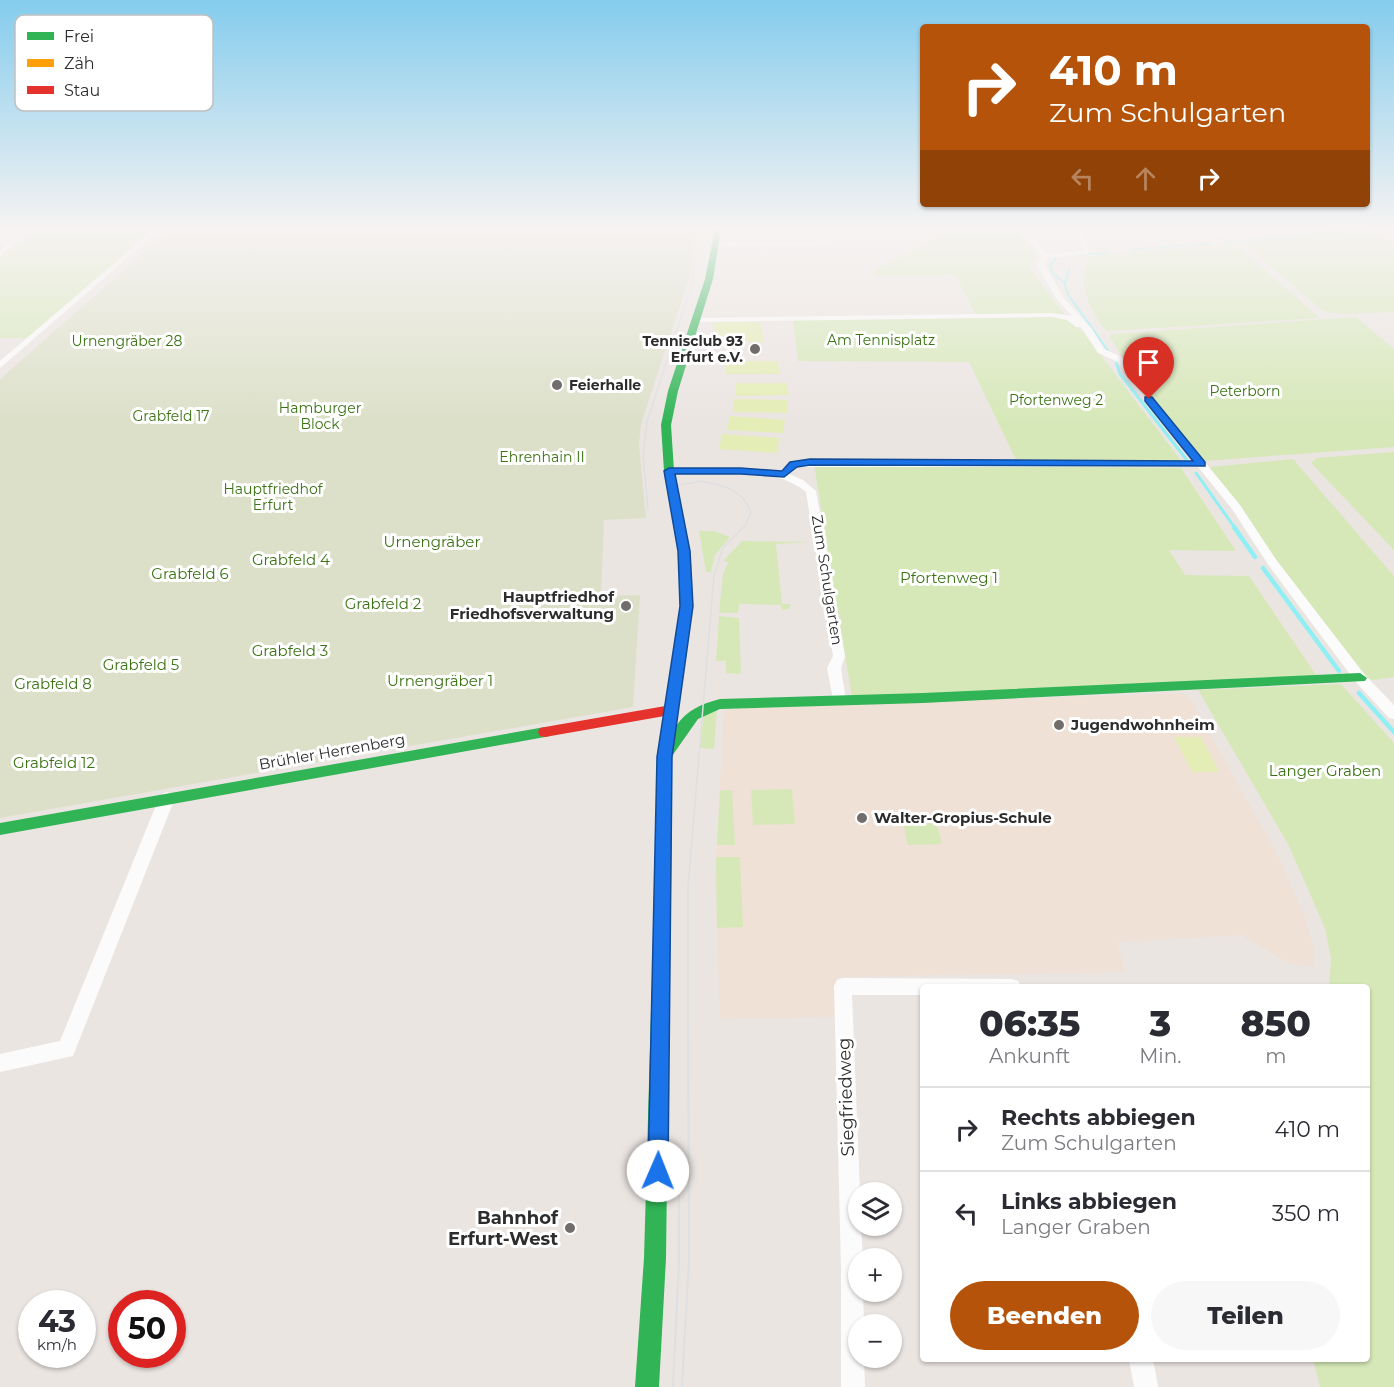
<!DOCTYPE html>
<html lang="de">
<head>
<meta charset="utf-8">
<style>
  body { margin:0; font-family:Montserrat,sans-serif; background:#f7f7f7; color:#2b2b33; height:100vh; display:flex; flex-direction:column; font-size:22px; white-space:nowrap }
  * { box-sizing:border-box; margin:0 }
  p { font-size:20px; color:#7c7c81 }
  .icon { flex:none; width:33px; height:33px; fill:none; stroke:currentColor; stroke-width:2; stroke-linecap:round; stroke-linejoin:round }
  .map { position:relative; flex:1; overflow:hidden }
  .sheet { position:absolute; left:920px; top:984px; width:450px; height:378px; display:flex; flex-direction:column; background:#fff; border-radius:6px; box-shadow:0 2px 4px #0004 }
  .sheet>* { flex:none }
  .top-card { position:absolute; left:920px; top:24px; width:450px; height:183px; border-radius:6px; box-shadow:0 2px 4px #0004; background:#b45309; color:#fff; overflow:hidden }
  .controls { position:absolute; left:848px; top:1182px; display:grid; gap:12px }
  .controls a { display:grid; place-items:center; width:54px; height:54px; border-radius:50%; background:#fff; box-shadow:0 2px 4px #0004; font-size:30px }
  .speed { position:absolute; left:18px; top:1290px; display:flex; gap:12px; font-size:30px; font-weight:700; text-align:center }
  .speed>* { display:grid; place-content:center; width:78px; height:78px; border-radius:50%; background:#fff; box-shadow:0 2px 4px #0004; line-height:1 }
  .speed small { font-size:15px; font-weight:400 }
  .speed .limit { border:9px solid #d22; background:#fff; color:#111 }
  .pin { position:absolute; display:grid; place-items:center; width:51px; height:51px; color:#fff; margin:-62px -26px; border-radius:50% 50% 50% 0; rotate:-45deg; box-shadow:0 0 6px #0007 }
  .pin .icon { rotate:45deg }
  .me { position:absolute; width:66px; margin:-33px; rotate:1deg; stroke-linejoin:round; filter:drop-shadow(0 0 4px #0008) }
  .turn { display:flex; align-items:center; gap:21px; height:126px; padding:0 30px; font-size:27px }
  .turn .icon { width:78px; height:78px; stroke-width:2.5 }
  .turn b { display:block; font-size:42px; line-height:51px }
  .lanes { display:flex; align-items:center; height:57px; padding:0 30px; background:#0003; justify-content:center; gap:30px; direction:ltr }
  .lanes .off { opacity:.35 }
  .eta { display:flex; justify-content:space-evenly; align-items:center; height:102px; text-align:center }
  .eta b { font-size:36px; font-weight:800; line-height:42px }
  .primary-button { display:flex; gap:12px; margin-top:auto; padding:12px 30px }
  .primary-button a { flex:1; height:69px; border-radius:36px; background:#b45309; color:#fff; font-size:24px; font-weight:800; line-height:69px; text-align:center }
  .primary-button a+a { background:#f7f7f7; color:#2b2b33 }
  ul { padding:0; list-style:none }
  li { display:flex; align-items:center; gap:18px; height:84px; padding:0 30px; border-top:2px solid #e1e1e2 }
  li div { flex:1 }
  li b { display:block; font-size:22px }
  li em { font-style:normal }
  .map>svg:first-child { display:block }
  .education { fill:#efe1d6 }
  .green { fill:#d6e8b8 }
  .cemetery { fill:#dce0c8 }
  .pitch { fill:#e4edb5 }
  .lines { fill:none; stroke-linecap:round; stroke-linejoin:round }
  .stream-far2 { stroke:#8feff4; stroke-width:2 }
  .stream-far1 { stroke:#8feff4; stroke-width:3 }
  .stream { stroke:#8feff4; stroke-width:4.5 }
  .street { fill:#fcfbfb; fill-rule:evenodd }
  .fast { fill:#30b455; fill-rule:evenodd }
  .slow { fill:#ff9f0a; fill-rule:evenodd }
  .jam { fill:#e5322d; fill-rule:evenodd }
  .tram-far1 { stroke:#dedfe0; stroke-width:1.5 }
  .tram { stroke:#dedfe0; stroke-width:2 }
  .route { fill:#1a73e8; stroke:#114b97; stroke-width:1.5 }
  .poi-dot { fill:#706d6c; stroke:#fff; stroke-width:2 }
  .labels { text-anchor:middle; stroke-width:6; stroke-linejoin:round; paint-order:stroke }
  .far-park-label { font-size:14px; fill:#3b7313; stroke:#fff }
  .far-poi-label { font-size:14px; font-weight:bold; fill:#2d2d2d; stroke:#fff; text-anchor:end }
  .park-label { font-size:15px; fill:#3b7313; stroke:#fff }
  .street-label { font-size:15px; fill:#2d2d2d; stroke:#fff }
  .poi-label { font-size:15px; font-weight:bold; fill:#2d2d2d; stroke:#fff; text-anchor:start }
  .near-street-label { font-size:18px; fill:#2d2d2d; stroke:#fff }
  .near-poi-label { font-size:18px; font-weight:bold; fill:#2d2d2d; stroke:#fff; text-anchor:end }
  .key { fill:#fff; stroke:#c0c0c0; stroke-width:1.5 }
  .key-label { font-size:16px; fill:#2d2d2d }
</style>
</head>
<body>
<div class="map">
<svg width="1394" height="1387" viewBox="0 0 1394 1387">
  <rect width="100%" height="100%" fill="#ebe5e2"/>
  <!-- education -->
  <path class="education" d="M1183 693 1192 702 1277 854 1304 914 1315 952 1313 966 1290 964 1241 935 1117 942 1125 972 836 977 837 1017 720 1019 715 874 724 709Z"/>
  <!-- green -->
  <g class="green">
    <path d="M45 229H154L28 338H0V259L26 237Z"/>
    <path d="M932 229H1016L1034 248 1035 259 1029 267 1064 314H976L955 275 873 276 875 270 936 237Z"/>
    <path d="M1367 229 1377 233 1394 244V312L1342 314 1323 311 1243 242Z"/>
    <path d="M1234 243 1320 318 1106 331C1087 306 1079 287 1088 257Z"/>
    <path d="M1053 317 1066 319 1084 333 1182 462H1017L969 362 798 361 793 319Z"/>
    <path d="M1356 317 1394 349V447L1203 461 1142 387 1109 336 1114 334Z"/>
    <path d="M1394 452V550L1311 463 1317 458Z"/>
    <path d="M1293 459 1394 576V677L1373 680 1367 678 1278 562 1210 469 1211 467Z"/>
    <path d="M814 464 1181 468 1236 551 1169 550 1185 575 1249 576 1316 675 852 697Z"/>
    <path d="M699 531H714L730 537 715 555 711 572H706Z"/>
    <path d="M742 541 812 542 776 544 782 604H791L789 609 782 610 781 605 739 604 738 613H719L723 574 728 562 723 561Z"/>
    <path d="M719 616 739 618 741 672 740 674 726 673V661H716Z"/>
    <path d="M1341 684 1394 743V1387H1320L1313 1359H1366V987H1329L1331 959 1325 928 1288 844 1198 690Z"/>
    <path d="M717 709 714 749 700 748 704 711Z"/>
    <path d="M792 789 795 824 753 825 751 790Z"/>
    <path d="M732 790 735 845H717L720 791Z"/>
    <path d="M902 817H935L942 844 908 845Z"/>
    <path d="M716 857H740L743 927 717 928Z"/>
  </g>
  <!-- cemetery -->
  <path class="cemetery" d="M171 229H696L691 272 641 424 639 444 646 518 604 520 601 596 640 595 633 707 0 818V379Z"/>
  <!-- pitch -->
  <g class="pitch">
    <path d="M714 322H761L764 342H715Z"/>
    <path d="M725 361H778L780 374H726Z"/>
    <path d="M735 383H787L789 395 736 396Z"/>
    <path d="M733 399 787 400 788 413 733 412Z"/>
    <path d="M730 416 785 420 783 433 727 430Z"/>
    <path d="M722 434 779 438 777 453 719 449Z"/>
    <path d="M1174 737H1201L1219 772H1192Z"/>
  </g>
  <g class="lines">
    <!-- stream-far2 -->
    <g class="stream-far2">
      <path d="M1239 241 1362 229"/>
      <path d="M1222 242 1233 241"/>
      <path d="M1192 245 1211 243"/>
      <path d="M1156 248 1186 245"/>
      <path d="M1133 250 1149 248"/>
      <path d="M1076 255 1109 253"/>
      <path d="M1058 257H1054L1055 260 1050 265 1052 272 1064 283 1069 296 1109 352"/>
      <path d="M1065 284 1069 269"/>
    </g>
    <!-- stream-far1 -->
    <g class="stream-far1">
      <path d="M1116 363 1120 374 1186 459"/>
      <path d="M1196 473 1235 528"/>
    </g>
    <!-- stream -->
    <g class="stream">
      <path d="M1234 527 1255 557"/>
      <path d="M1263 568 1339 671"/>
      <path d="M1359 693 1394 732"/>
    </g>
    <!-- street -->
    <g class="street">
      <path d="M154 229H161L0 368V361Z"/>
      <path d="M839 229H846L834 240 816 246 716 247 713 245 716 243 815 242 830 238Z"/>
      <path d="M1018 229H1024L1047 254 1083 251 1077 229H1083L1089 254 1048 258 1045 265 1063 297 1092 329 1104 349 1124 358 1141 384 1240 505 1277 561 1365 675 1394 705V719L1389 718 1355 681 1269 566 1232 509 1198 467H797L789 474 803 480 816 491 845 656 841 668 846 701 844 704H834L827 668 833 656 806 492C770 463 712 473 669 474L664 471 665 469 744 467 780 472 790 462 810 459 1193 461 1135 388 1118 362 1098 353 1081 327H1076L1067 320 1052 317 697 322 693 320 697 318 1052 313 1072 316 1056 298 1037 265 1041 256Z"/>
      <path d="M1213 229H1220L1232 240 1227 241Z"/>
      <path d="M7 244 12 245 0 256V250Z"/>
      <path d="M167 792 172 794 175 798 73 1056 0 1072V1054L60 1041 159 798 162 794Z"/>
      <path d="M843 978 1012 979 1018 981 1021 987H922V995H852L860 1192H858V1226H861L863 1258H858V1292H863L864 1324H858V1358H864L865 1387H841V1268L834 986 837 980Z"/>
      <path d="M1129 1359H1153L1158 1387H1134Z"/>
    </g>
    <!-- fast -->
    <g class="fast">
      <path d="M715 229H721L713 279 678 391 671 425 674 471 690 551 692 606 676 726C687 710 701 704 720 699L923 693 1360 673 1367 678 1365 681 923 703 720 709 698 719 672 756V832L669 837 664 838 659 837 656 832 658 757 680 606 678 551 664 471 661 425 668 391 705 279Z"/>
      <path d="M545 727 550 728 552 732 550 736 545 737 0 835V823Z"/>
      <path d="M660 1004 666 1007 669 1013 666 1258 659 1387H635L644 1258 651 1013 654 1007Z"/>
    </g>
    <!-- slow -->
    <path class="slow" d="M664 826 669 827 672 832 669 1013 666 1019 660 1022 654 1019 651 1013 656 832 659 827Z"/>
    <!-- jam -->
    <path class="jam" d="M671 705 676 706 678 710 676 714 545 737 540 736 538 732 540 728 545 727Z"/>
    <!-- tram-far1 -->
    <g class="tram-far1">
      <path d="M672 486 704 481"/>
      <path d="M648 510 643 455 647 422 691 287 699 229"/>
      <path d="M688 1026V887L714 575 723 548 745 526 751 512C742 488 720 484 697 481"/>
    </g>
    <!-- tram -->
    <g class="tram">
      <path d="M673 1387 679 1261V1150"/>
      <path d="M682 1387 689 1259 688 1024"/>
    </g>
  </g>
  <!-- sky -->
  <linearGradient id="sky" x2="0" y2="1"><stop stop-color="#84cced"/><stop offset="0.54" stop-color="#f6f3f2"/><stop offset="1" stop-color="#f6f3f2" stop-opacity="0"/></linearGradient>
  <rect width="1394" height="423" fill="url(#sky)"/>
  <!-- route -->
  <path class="route" d="M1145 397H1152L1205 462V466L810 465 797 467 784 477 741 474H675L690 551 693 606 672 757 668 1171 665 1178 658 1181 651 1178 648 1171 657 757 680 606 678 551 664 471 669 468H741L782 471 790 462 810 459 1193 461 1145 401Z"/>
  <!-- markers -->
  <g class="poi-dot">
    <circle cx="755" cy="349" r="6"/>
    <circle cx="557" cy="385" r="6"/>
    <circle cx="626" cy="606" r="6"/>
    <circle cx="1059" cy="725" r="6"/>
    <circle cx="862" cy="818" r="6"/>
    <circle cx="570" cy="1228" r="6"/>
  </g>
  <g class="labels">
    <!-- far-park labels -->
    <g class="far-park-label">
      <text x="881" y="345">Am Tennisplatz</text>
      <text x="127" y="346">Urnengräber 28</text>
      <text x="1245" y="396">Peterborn</text>
      <text x="1056" y="405">Pfortenweg 2</text>
      <text x="320" y="413">Hamburger<tspan x="320" dy="16">Block</tspan></text>
      <text x="171" y="421">Grabfeld 17</text>
      <text x="542" y="462">Ehrenhain II</text>
      <text x="273" y="494">Hauptfriedhof<tspan x="273" dy="16">Erfurt</tspan></text>
    </g>
    <!-- far-poi labels -->
    <g class="far-poi-label">
      <text x="743" y="346">Tennisclub 93<tspan x="743" dy="16">Erfurt e.V.</tspan></text>
      <text x="569" y="390" text-anchor="start">Feierhalle</text>
    </g>
    <!-- park labels -->
    <g class="park-label">
      <text x="432" y="547">Urnengräber</text>
      <text x="291" y="565">Grabfeld 4</text>
      <text x="190" y="579">Grabfeld 6</text>
      <text x="949" y="583">Pfortenweg 1</text>
      <text x="383" y="609">Grabfeld 2</text>
      <text x="290" y="656">Grabfeld 3</text>
      <text x="141" y="670">Grabfeld 5</text>
      <text x="440" y="686">Urnengräber 1</text>
      <text x="53" y="689">Grabfeld 8</text>
      <text x="54" y="768">Grabfeld 12</text>
      <text x="1325" y="776">Langer Graben</text>
    </g>
    <!-- street labels -->
    <g class="street-label">
      <text transform="translate(827 580) rotate(81)" y="5">Zum Schulgarten</text>
      <text transform="translate(332 752) rotate(-10)" y="5">Brühler Herrenberg</text>
    </g>
    <!-- poi labels -->
    <g class="poi-label">
      <text x="614" y="602" text-anchor="end">Hauptfriedhof<tspan x="614" dy="17">Friedhofsverwaltung</tspan></text>
      <text x="1071" y="730">Jugendwohnheim</text>
      <text x="874" y="823">Walter-Gropius-Schule</text>
    </g>
    <!-- near-street labels -->
    <g class="near-street-label">
      <text transform="translate(846 1097) rotate(-92)" y="6">Siegfriedweg</text>
    </g>
    <!-- near-poi labels -->
    <g class="near-poi-label">
      <text x="558" y="1224">Bahnhof<tspan x="558" dy="21">Erfurt-West</tspan></text>
    </g>
  </g>
  <!-- legend -->
  <rect x="15" y="15" width="198" height="96" rx="9" class="key"/>
  <rect x="27" y="32" width="27" height="8" fill="#30b455"/>
  <rect x="27" y="59" width="27" height="8" fill="#ff9f0a"/>
  <rect x="27" y="86" width="27" height="8" fill="#e5322d"/>
  <g class="key-label">
    <text x="64" y="42">Frei</text>
    <text x="64" y="69">Zäh</text>
    <text x="64" y="96">Stau</text>
  </g>
</svg>
<div class="controls">
<a><svg class="icon" aria-label="layers" viewBox="0 0 24 24"><path d="M12 4l9 5-9 5-9-5zM3 14l9 5 9-5"/></svg></a>
<a>+</a>
<a>−</a>
</div>
<div class="speed"><div>43<small>km/h</small></div><div class="limit">50</div></div>
<div class="pin" style="left:1149px;top:399px;background:#d93025"><svg class="icon" aria-label="arrive" viewBox="0 0 24 24"><path d="M6 21V4h12l-3 4 3 4H6"/></svg></div>
<svg class="me" style="left:658px;top:1171px" viewBox="-20 -20 40 40"><circle r="19" fill="#fff"/><path d="M0-13L10 11 0 6-10 11z" fill="#1a73e8"/></svg>
<div class="top-card">
<div class="turn"><svg class="icon" aria-label="right" viewBox="0 0 24 24"><path d="M7 20v-9h11M14 6l5 5-5 5"/></svg><div><b>410 m</b>Zum Schulgarten</div></div>
<div class="lanes"><svg class="icon off" aria-label="left" viewBox="0 0 24 24"><path d="M17 20v-9H6M10 6l-5 5 5 5"/></svg><svg class="icon off" aria-label="ahead" viewBox="0 0 24 24"><path d="M12 20V5M6 11l6-6 6 6"/></svg><svg class="icon" aria-label="right" viewBox="0 0 24 24"><path d="M7 20v-9h11M14 6l5 5-5 5"/></svg></div>
</div>
<section class="sheet">
<div class="eta">
<div><b>06:35</b><p>Ankunft</p></div>
<div><b>3</b><p>Min.</p></div>
<div><b>850</b><p>m</p></div>
</div>
<ul>
<li><svg class="icon" aria-label="right" viewBox="0 0 24 24"><path d="M7 20v-9h11M14 6l5 5-5 5"/></svg><div><b>Rechts abbiegen</b><p>Zum Schulgarten</p></div><em>410 m</em></li>
<li><svg class="icon" aria-label="left" viewBox="0 0 24 24"><path d="M17 20v-9H6M10 6l-5 5 5 5"/></svg><div><b>Links abbiegen</b><p>Langer Graben</p></div><em>350 m</em></li>
</ul>
<div class="primary-button"><a>Beenden</a><a>Teilen</a></div>
</section>
</div>
</body>
</html>
